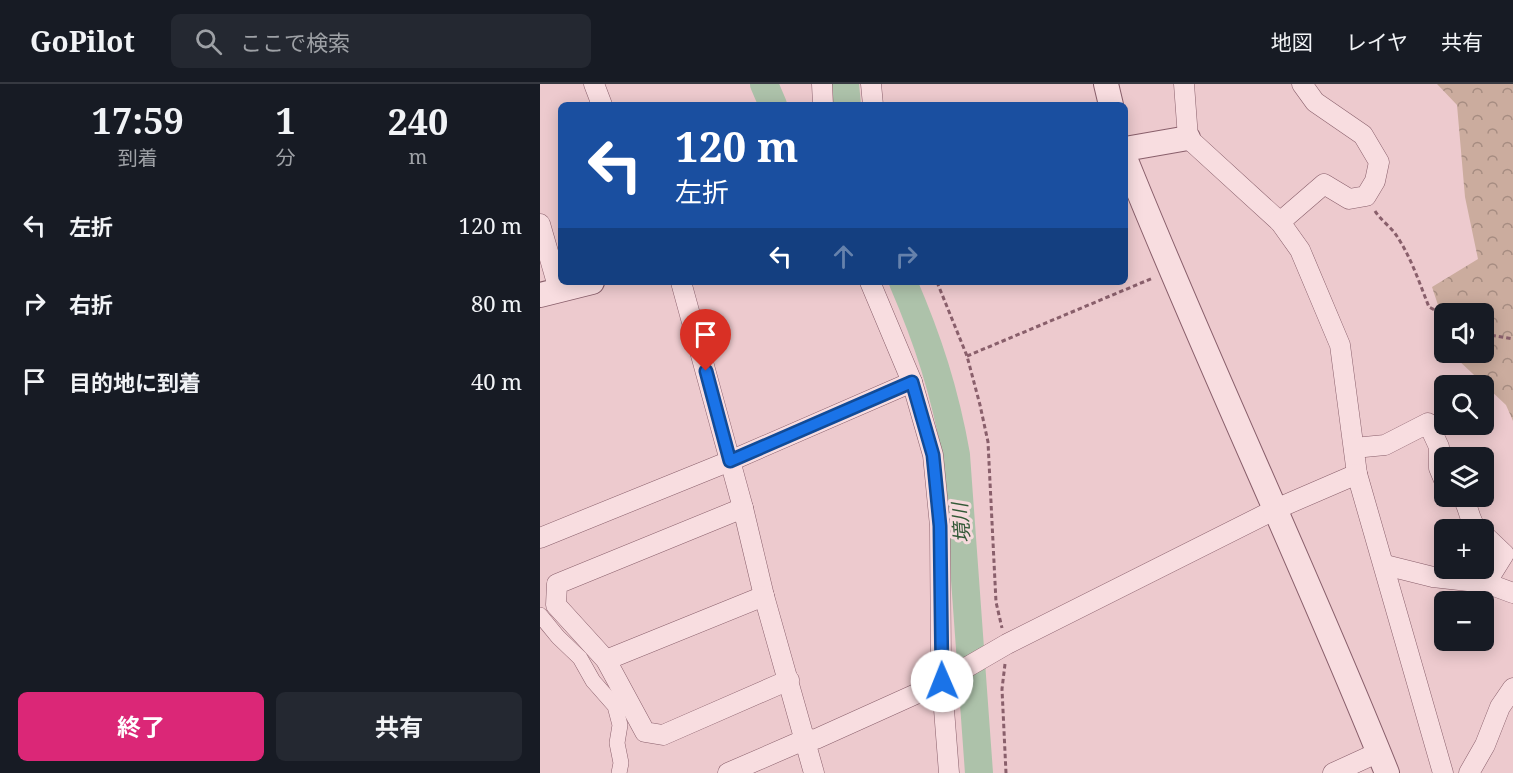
<!DOCTYPE html>
<html lang="ja">
<head>
<meta charset="utf-8">
<style>
  body { margin:0; font-family:"Noto Serif","Noto Sans JP",serif; background:#242831; color:#f1f3f6; height:100vh; display:flex; flex-direction:column; font-size:22px; white-space:nowrap }
  * { box-sizing:border-box; margin:0 }
  p { font-size:20px; color:#9ea1a6 }
  .icon { flex:none; width:33px; height:33px; fill:none; stroke:currentColor; stroke-width:2; stroke-linecap:round; stroke-linejoin:round }
  .map { position:relative; flex:1; overflow:hidden }
  .side { display:flex; flex-direction:column; background:#171b24; width:540px }
  .side>* { flex:none }
  .hud { position:absolute; left:18px; top:18px; width:570px; height:183px; border-radius:9px; box-shadow:0 3px 15px #0003; background:#1a4fa0; color:#fff; overflow:hidden }
  .controls { position:absolute; left:894px; top:219px; display:grid; gap:12px }
  .controls a { display:grid; place-items:center; width:60px; height:60px; border-radius:9px; background:#171b24; box-shadow:0 3px 15px #0003; font-size:30px }
  .pin { position:absolute; display:grid; place-items:center; width:51px; height:51px; color:#fff; margin:-62px -26px; border-radius:50% 50% 50% 0; rotate:-45deg; box-shadow:0 0 6px #0007 }
  .pin .icon { rotate:45deg }
  .me { position:absolute; width:66px; margin:-33px; rotate:359deg; stroke-linejoin:round; filter:drop-shadow(0 0 4px #0008) }
  .turn { display:flex; align-items:center; gap:21px; height:126px; padding:0 18px; font-size:27px }
  .turn .icon { width:78px; height:78px; stroke-width:2.5 }
  .turn b { display:block; font-size:42px; line-height:51px }
  .lanes { display:flex; align-items:center; height:57px; padding:0 18px; background:#0003; justify-content:center; gap:30px; direction:ltr }
  .lanes .off { opacity:.35 }
  .eta { display:flex; justify-content:space-evenly; align-items:center; height:102px; text-align:center }
  .eta b { font-size:36px; font-weight:700; line-height:42px }
  .primary-button { display:flex; gap:12px; margin-top:auto; padding:12px 18px }
  .primary-button a { flex:1; height:69px; border-radius:9px; background:#db2777; color:#fff; font-size:24px; font-weight:700; line-height:69px; text-align:center }
  .primary-button a+a { background:#242831; color:#f1f3f6 }
  ul { padding:0; list-style:none }
  li { display:flex; align-items:center; gap:18px; height:78px; padding:0 18px }
  li div { flex:1 }
  li b { display:block; font-size:22px }
  li em { font-style:normal }
  header { display:flex; align-items:center; gap:36px; box-sizing:border-box; height:84px; padding:0 30px; background:#171b24; border-bottom:2px solid #363941 }
  header strong { font-size:28px }
  nav { display:flex; gap:33px; margin-inline-start:auto; font-size:21px }
  .search { width:420px; height:54px; background:#242831; display:flex; align-items:center; gap:15px; box-sizing:border-box; padding:0 21px; border-radius:9px; color:#9ea1a6; font-size:22px }
  main { display:flex; flex:1; min-height:0 }
  .map>svg:first-child { display:block }
  .forest { fill:url(#forest-crowns) }
  .lines { fill:none; stroke-linecap:round; stroke-linejoin:round }
  .river { stroke:#adc2aa; stroke-width:28 }
  .pedestrian-casing { stroke:#895f6b; stroke-width:16 }
  .minor-casing { stroke:#895f6b; stroke-width:21 }
  .tertiary-casing { stroke:#895f6b; stroke-width:26 }
  .path { stroke:#895f6b; stroke-width:3; stroke-dasharray:4.5 3; stroke-linecap:butt }
  .pedestrian { stroke:#f8dde0; stroke-width:15 }
  .minor { stroke:#f8dde0; stroke-width:20 }
  .tertiary { stroke:#f8dde0; stroke-width:24 }
  .route-casing { stroke:#114b97; stroke-width:15 }
  .route { stroke:#1a73e8; stroke-width:10 }
  .labels { text-anchor:middle; stroke-width:6; stroke-linejoin:round; paint-order:stroke }
  .water-label { font-size:20px; font-style:italic; fill:#325937; stroke:#f5d9dc }
</style>
</head>
<body>
<header>
<strong>GoPilot</strong>
<div class="search"><svg class="icon" aria-label="search" viewBox="0 0 24 24"><circle cx="10" cy="10" r="6"/><path d="M15 15l6 6"/></svg>ここで検索</div>
<nav><a>地図</a><a>レイヤ</a><a>共有</a></nav>
</header>
<main>
<section class="side">
<div class="eta">
<div><b>17:59</b><p>到着</p></div>
<div><b>1</b><p>分</p></div>
<div><b>240</b><p>m</p></div>
</div>
<ul>
<li><svg class="icon" aria-label="left" viewBox="0 0 24 24"><path d="M17 20v-9H6M10 6l-5 5 5 5"/></svg><div><b>左折</b></div><em>120 m</em></li>
<li><svg class="icon" aria-label="right" viewBox="0 0 24 24"><path d="M7 20v-9h11M14 6l5 5-5 5"/></svg><div><b>右折</b></div><em>80 m</em></li>
<li><svg class="icon" aria-label="arrive" viewBox="0 0 24 24"><path d="M6 21V4h12l-3 4 3 4H6"/></svg><div><b>目的地に到着</b></div><em>40 m</em></li>
</ul>
<div class="primary-button"><a>終了</a><a>共有</a></div>
</section>
<div class="map">
<svg width="973" height="689" viewBox="0 0 973 689">
  <defs>
    <pattern id="forest-crowns" width="20" height="18" patternUnits="userSpaceOnUse" patternTransform="scale(1.5)"><rect width="20" height="18" fill="#cbac9e"/><path d="M2 6a3 3 0 1 1 6 0M12 15a3 3 0 1 1 6 0" fill="none" stroke="#a68c81"/></pattern>
  </defs>
  <rect width="100%" height="100%" fill="#edcace"/>
  <!-- forest -->
  <path class="forest" d="M897 0H973V337L966 321 916 274 915 269 944 268V230H904V239L892 203 938 175 925 113 917 21Z"/>
  <g class="lines">
    <!-- river -->
    <g class="river">
      <path d="M224 0 233 21"/>
      <path d="M305 0 307 21"/>
      <path d="M363 198C388 256 405 308 416 371L439 689"/>
    </g>
    <!-- pedestrian casing -->
    <g class="pedestrian-casing">
      <path id="pedestrian" d="M0 531 18 553 40 574 53 597 75 622 80 641 77 659 81 679 79 689"/>
    </g>
    <!-- minor casing -->
    <g class="minor-casing">
      <g id="minor">
        <path d="M54 0 62 21"/>
        <path d="M282 0 283 21"/>
        <path d="M331 0 333 21"/>
        <path d="M644 0 648 54 740 138 760 166 800 261 817 390 903 689"/>
        <path d="M740 138 784 100 809 115 826 112 835 97 839 78 823 51 775 18 762 0"/>
        <path d="M0 140 19 206"/>
        <path d="M141 198 203 424 224 512 274 689"/>
        <path d="M330 198 372 298 393 371 400 442 401 587 409 689"/>
        <path d="M814 364 845 361 888 339 899 363V384L904 396"/>
        <path d="M921 412C930 422 928 437 938 446"/>
        <path d="M203 424 17 500 16 521 66 576 105 648 123 651 249 596"/>
        <path d="M944 451 964 470 946 499"/>
        <path d="M0 454 190 377 372 298"/>
        <path d="M845 481 893 493 946 499 973 509"/>
        <path d="M66 576 224 512"/>
        <path d="M188 689 264 656 276 655 398 600 467 560 736 425 817 390"/>
        <path d="M793 689 839 668"/>
        <path d="M929 689 945 661 960 623 973 604"/>
      </g>
    </g>
    <!-- tertiary casing -->
    <g class="tertiary-casing">
      <g id="tertiary">
        <path d="M566 0 571 21"/>
        <path d="M585 65 648 54"/>
        <path d="M585 74C668 281 764 482 847 689"/>
        <path d="M0 211 52 198"/>
      </g>
    </g>
    <!-- path -->
    <g class="path">
      <path d="M835 127C840 135 848 141 854 148 870 170 879 198 889 223L904 231"/>
      <path d="M397 198 427 272 440 321 448 358 456 518 462 544"/>
      <path d="M944 250 973 255"/>
      <path d="M427 272 613 194"/>
      <path d="M465 580 462 605 466 689"/>
    </g>
    <!-- pedestrian -->
    <use href="#pedestrian" class="pedestrian"/>
    <!-- minor -->
    <use href="#minor" class="minor"/>
    <!-- tertiary -->
    <use href="#tertiary" class="tertiary"/>
  </g>
  <g class="lines">
    <!-- route casing -->
    <g class="route-casing">
      <path id="route" d="M166 287 190 377 372 298 393 371 400 442 402 597"/>
    </g>
    <!-- route -->
    <use href="#route" class="route"/>
  </g>
  <g class="labels">
    <!-- water labels -->
    <g class="water-label">
      <text transform="translate(421 439) rotate(-94)" y="7">境川</text>
    </g>
  </g>
</svg>
<div class="controls">
<a><svg class="icon" aria-label="sound" viewBox="0 0 24 24"><path d="M4 9h4l5-4v14l-5-4H4zM17 9q2 3 0 6"/></svg></a>
<a><svg class="icon" aria-label="search" viewBox="0 0 24 24"><circle cx="10" cy="10" r="6"/><path d="M15 15l6 6"/></svg></a>
<a><svg class="icon" aria-label="layers" viewBox="0 0 24 24"><path d="M12 4l9 5-9 5-9-5zM3 14l9 5 9-5"/></svg></a>
<a>+</a>
<a>−</a>
</div>
<div class="pin" style="left:166px;top:287px;background:#d93025"><svg class="icon" aria-label="arrive" viewBox="0 0 24 24"><path d="M6 21V4h12l-3 4 3 4H6"/></svg></div>
<svg class="me" style="left:402px;top:597px" viewBox="-20 -20 40 40"><circle r="19" fill="#fff"/><path d="M0-13L10 11 0 6-10 11z" fill="#1a73e8"/></svg>
<div class="hud">
<div class="turn"><svg class="icon" aria-label="left" viewBox="0 0 24 24"><path d="M17 20v-9H6M10 6l-5 5 5 5"/></svg><div><b>120 m</b>左折</div></div>
<div class="lanes"><svg class="icon" aria-label="left" viewBox="0 0 24 24"><path d="M17 20v-9H6M10 6l-5 5 5 5"/></svg><svg class="icon off" aria-label="ahead" viewBox="0 0 24 24"><path d="M12 20V5M6 11l6-6 6 6"/></svg><svg class="icon off" aria-label="right" viewBox="0 0 24 24"><path d="M7 20v-9h11M14 6l5 5-5 5"/></svg></div>
</div>
</div>
</main>
</body>
</html>
